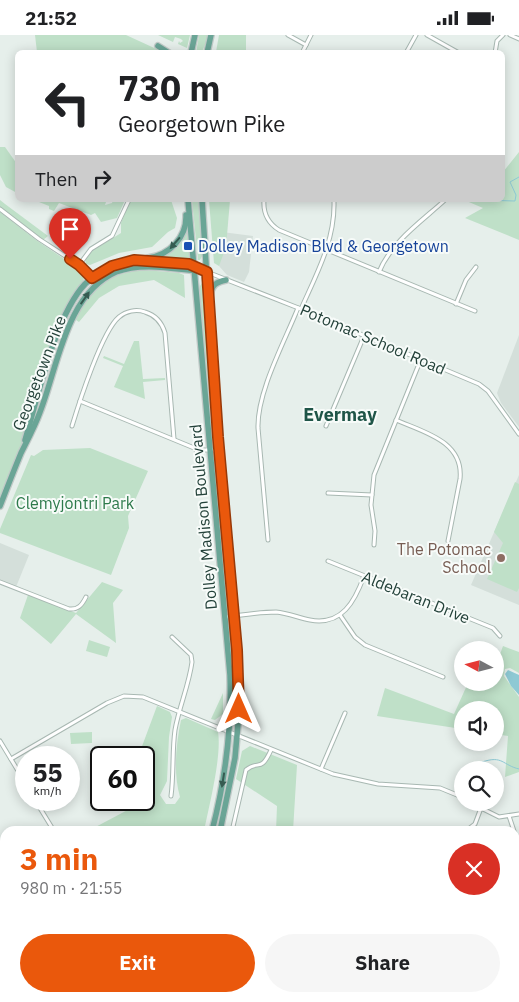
<!DOCTYPE html>
<html lang="en">
<head>
<meta charset="utf-8">
<style>
  body { margin:0; font-family:"IBM Plex Sans",sans-serif; background:#f6f6f6; color:#202124; height:100vh; display:flex; flex-direction:column; font-size:19px; white-space:nowrap }
  * { box-sizing:border-box; margin:0 }
  p { font-size:16px; color:#757577 }
  .icon { flex:none; width:28px; height:28px; fill:none; stroke:currentColor; stroke-width:2; stroke-linecap:round; stroke-linejoin:round }
  .map { position:relative; flex:1; overflow:hidden }
  .details { position:absolute; left:0px; top:791px; width:520px; height:176px; display:flex; flex-direction:column; background:#fff; border-radius:15px 15px 0 0; box-shadow:0 2px 12px #0003 }
  .details>* { flex:none }
  .banner { position:absolute; left:15px; top:15px; width:490px; height:152px; border-radius:8px; box-shadow:0 2px 12px #0003; background:#fff; color:#202124; overflow:hidden }
  .needle { width:32px; rotate:277deg }
  .controls { position:absolute; left:454px; top:606px; display:grid; gap:10px }
  .controls a { display:grid; place-items:center; width:50px; height:50px; border-radius:50%; background:#fff; box-shadow:0 2px 12px #0003; font-size:25px }
  .speed { position:absolute; left:15px; top:711px; display:flex; gap:10px; font-size:25px; font-weight:700; text-align:center }
  .speed>* { display:grid; place-content:center; width:65px; height:65px; border-radius:50%; background:#fff; box-shadow:0 2px 12px #0003; line-height:1 }
  .speed small { font-size:12px; font-weight:400 }
  .speed .limit { border:2px solid #111; border-radius:8px; background:#fff; color:#111 }
  .pin { position:absolute; display:grid; place-items:center; width:42px; height:42px; color:#fff; margin:-51px -21px; border-radius:50% 50% 50% 0; rotate:-45deg; box-shadow:0 0 5px #0007 }
  .pin .icon { rotate:45deg }
  .me { position:absolute; width:55px; margin:-28px; rotate:0deg; stroke-linejoin:round; filter:drop-shadow(0 0 4px #0008) }
  .turn { display:flex; align-items:center; gap:18px; height:105px; padding:0 20px; font-size:22px }
  .turn .icon { width:65px; height:65px; stroke-width:2.5 }
  .turn b { display:block; font-size:35px; line-height:42px }
  .then { display:flex; align-items:center; height:48px; padding:0 20px; background:#0003; gap:10px; font-size:19px }
  .round { display:grid; place-items:center; flex:none; width:52px; height:52px; border-radius:26px; background:#f6f6f6 }
  .summary { display:flex; align-items:center; justify-content:space-between; height:85px; padding:0 20px }
  h1 { font-size:30px; font-weight:700; line-height:38px; color:#ea580c }
  .cta { display:flex; gap:10px; margin-top:auto; padding:10px 20px }
  .cta a { flex:1; height:58px; border-radius:30px; background:#ea580c; color:#fff; font-size:20px; font-weight:700; line-height:58px; text-align:center }
  .cta a+a { background:#f6f6f6; color:#202124 }
  .status { display:flex; justify-content:space-between; align-items:center; height:35px; padding:0 25px; background:#fff; direction:ltr }
  .status svg { height:14px; fill:currentColor }
  .map>svg:first-child { display:block }
  .built { fill:#d4dfda }
  .green { fill:#bfe0c8 }
  .water { fill:#8ec9d4 }
  .lines { fill:none; stroke-linecap:round; stroke-linejoin:round }
  .stream { stroke:#8ec9d4; stroke-width:1 }
  .street-casing { stroke:#a8b8b2; stroke-width:5 }
  .primary-casing { stroke:#c2cac8; stroke-width:8 }
  .street { stroke:#fff; stroke-width:3 }
  .primary { stroke:#6aa596; stroke-width:5.5 }
  .oneway { fill:#365b51 }
  .route-casing { stroke:#983908; stroke-width:12 }
  .route { stroke:#ea580c; stroke-width:9 }
  .transit-dot { fill:#1a4fb4; stroke:#f7fbf9; stroke-width:2 }
  .education-dot { fill:#8d6e63; stroke:#f7fbf9; stroke-width:2 }
  .labels { text-anchor:middle; stroke-width:4; stroke-linejoin:round; paint-order:stroke }
  .transit-label { font-size:16px; fill:#164399; stroke:#f7fbf9; text-anchor:start }
  .street-label { font-size:16px; fill:#24423a; stroke:#f7fbf9 }
  .park-label { font-size:16px; fill:#2d7a4b; stroke:#f7fbf9 }
  .education-label { font-size:16px; fill:#785e54; stroke:#f7fbf9; text-anchor:end }
  .neighbourhood-label { font-size:18px; font-weight:bold; fill:#1f5548; stroke:#f7fbf9 }
</style>
</head>
<body>
<div class="status"><b>21:52</b><svg viewBox="0 0 49 12"><path d="M0 12V9h3v3zM5 12V6h3v6zM10 12V3h3v9zM15 12V0h3v12zM26 1h20v11H26zM47 4h2v5h-2z"/></svg></div>
<div class="map">
<svg width="519" height="967" viewBox="0 0 519 967">
  <rect width="100%" height="100%" fill="#e6efeb"/>
  <!-- built -->
  <g class="built">
    <path d="M222 197 253 201 249 237 244 247 227 240 219 231Z"/>
    <path d="M519 300V392L501 368 497 358Z"/>
    <path d="M519 440V570L471 550Z"/>
    <path d="M0 508 29 520 16 552 0 546Z"/>
  </g>
  <!-- green -->
  <g class="green">
    <path d="M35 0H126L163 17H37Z"/>
    <path d="M158 0H190L187 13 178 9 179 6 180 8 183 6 181 4 175 2 173 7Z"/>
    <path d="M199 0H209L202 17 196 18Z"/>
    <path d="M219 0H246V17H216Z"/>
    <path d="M0 112H5L17 129V158L6 152 0 140Z"/>
    <path d="M519 117V205L465 183 483 173 464 165H502L503 137Z"/>
    <path d="M0 165 5 169 48 201 43 205 0 172Z"/>
    <path d="M34 165H102L106 167 105 170 112 168 113 165H125L117 183 101 187 95 178 91 180 59 168 54 176 49 174V171Z"/>
    <path d="M130 165H171L177 183 175 193 168 197 152 212 119 218 90 230 86 229 85 223 89 218 121 198V188Z"/>
    <path d="M192 165H200L203 219 200 225H198Z"/>
    <path d="M209 165H230L226 212 219 231 214 228Z"/>
    <path d="M0 177 36 205 79 234 82 238 84 244 70 267 27 396 0 465Z"/>
    <path d="M187 195 191 228 151 224 183 203Z"/>
    <path d="M145 235 179 238 184 240 185 263 154 245 119 251 99 263 79 287 76 285C84 253 115 236 145 235Z"/>
    <path d="M202 248 204 257 212 341 215 407 213 406 199 261 200 251Z"/>
    <path d="M134 306H139L143 344 165 343V345L143 347 145 364 114 352 123 331 103 323 104 321 124 329Z"/>
    <path d="M90 413 148 436 128 481 129 493 111 540 0 498V494L31 420 34 421 43 415Z"/>
    <path d="M215 420 216 421 229 560 224 529Z"/>
    <path d="M515 447 519 449V553L517 557 487 544 503 508 494 497Z"/>
    <path d="M102 547 123 555 113 568 116 608 76 579 51 609 20 583 28 560 76 578Z"/>
    <path d="M231 591 237 638 235 693 230 600Z"/>
    <path d="M89 605 110 612 107 622 86 616Z"/>
    <path d="M503 611 519 617V638L510 633 505 634 504 641 519 662V737L505 742 508 701 495 699V675H462V694L377 681 385 653 454 679 468 648H495V633Z"/>
    <path d="M223 658V679L215 685 211 684Z"/>
    <path d="M157 671 170 677 172 682 169 702 167 746 160 760 166 769H175L180 762C173 738 176 709 181 685L186 683 218 697C222 721 209 771 204 796H104L103 794 99 796H88L137 770 134 765H144V722H138Z"/>
    <path d="M92 697V708L71 709 70 698Z"/>
    <path d="M250 711 297 730 293 796H276L277 771 236 744 242 716Z"/>
    <path d="M181 963V962L206 963 201 967H179Z"/>
  </g>
  <!-- water -->
  <path class="water" d="M508 635 519 640V660L511 651 505 639Z"/>
  <g class="lines">
    <!-- stream -->
    <g class="stream">
      <path d="M480 165 515 166 516 160 510 147 519 142"/>
      <path d="M477 735 482 727C503 720 502 730 519 734"/>
    </g>
    <!-- street casing -->
    <g class="street-casing">
      <g id="street">
        <path d="M288 0 306 10"/>
        <path d="M427 0 459 18"/>
        <path d="M510 0 519 4"/>
        <path d="M302 18 311 0"/>
        <path d="M406 18 416 0"/>
        <path d="M495 18 497 6 503 0"/>
        <path d="M264 165C263 178 268 188 279 195L475 276"/>
        <path d="M0 174 39 204 79 230 97 249"/>
        <path d="M79 230 91 214 112 201 129 165"/>
        <path d="M207 237 301 274 479 349 488 356 519 399"/>
        <path d="M379 237C391 207 422 186 445 165"/>
        <path d="M456 269 466 245 476 232"/>
        <path d="M301 274C316 240 335 206 334 167"/>
        <path d="M80 366 199 415H218"/>
        <path d="M396 385C423 397 464 406 460 444L448 506"/>
        <path d="M72 391C79 368 102 296 119 282 126 276 136 274 145 277 155 280 162 288 165 298L174 404"/>
        <path d="M326 391 364 301"/>
        <path d="M196 413 199 441"/>
        <path d="M328 458 372 460"/>
        <path d="M268 505 258 393C257 357 284 308 298 273"/>
        <path d="M374 510 375 496 371 470 374 440 421 324"/>
        <path d="M328 526 493 593 500 601"/>
        <path d="M0 547 69 574C78 575 82 570 86 562"/>
        <path d="M340 580 355 602 365 610 443 642"/>
        <path d="M226 582C243 580 260 577 276 577 288 578 299 583 310 585 342 591 355 566 364 541"/>
        <path d="M0 706 26 749"/>
        <path d="M11 724 107 668 124 661 143 662 333 739 378 749 440 753 462 762"/>
        <path d="M321 734 345 678"/>
        <path d="M171 761C174 739 172 716 175 695 179 672 189 650 192 627L191 620 172 602"/>
        <path d="M35 765 54 796"/>
        <path d="M471 768 499 782 519 779"/>
        <path d="M509 781 514 796"/>
        <path d="M232 796 246 735C259 724 260 739 271 715"/>
        <path d="M466 796 475 789 481 773"/>
        <path d="M515 804V838"/>
        <path d="M0 866 5 863"/>
        <path d="M515 877 519 876"/>
        <path d="M0 938 5 937"/>
        <path d="M515 961H519"/>
        <path d="M128 962 129 967"/>
        <path d="M206 967 211 962"/>
        <path d="M509 967V962"/>
      </g>
    </g>
    <!-- primary casing -->
    <g class="primary-casing">
      <g id="primary">
        <path d="M158 11 169 18"/>
        <path d="M191 18 195 0"/>
        <path d="M207 18 211 0"/>
        <path d="M188 165 230 640C232 693 225 746 212 796"/>
        <path d="M202 165 217 402 239 645 238 689 235 723 220 796"/>
        <path d="M148 223C170 220 187 202 186 180"/>
        <path d="M210 260C212 250 216 247 226 245"/>
        <path d="M25 405C38 362 55 281 85 249 104 230 128 224 154 226 167 227 184 226 196 231"/>
        <path d="M0 471C7 453 14 435 21 418 28 404 35 391 40 377 58 331 66 259 116 237 144 226 178 235 207 237"/>
        <path d="M163 967 164 962"/>
        <path d="M172 967 173 962"/>
      </g>
    </g>
    <!-- street -->
    <use href="#street" class="street"/>
    <!-- primary -->
    <use href="#primary" class="primary"/>
  </g>
  <!-- one-way arrows -->
  <defs><path id="oneway-solid" d="M-6-.8H1V-3.2L6.5 0L1 3.2V.8H-6Z" transform="scale(1.25)"/></defs>
  <g class="oneway">
    <use href="#oneway-solid" transform="translate(175 208) rotate(131)"/>
    <use href="#oneway-solid" transform="translate(85 263) rotate(-55)"/>
    <use href="#oneway-solid" transform="translate(223 745) rotate(99)"/>
  </g>
  <g class="lines">
    <!-- route casing -->
    <g class="route-casing">
      <path id="route" d="M70 224 79 230 92 243 112 231 134 225 189 229 207 237 218 402 237 615 239 674"/>
    </g>
    <!-- route -->
    <use href="#route" class="route"/>
  </g>
  <!-- markers -->
  <rect class="transit-dot" x="183" y="206" width="10" height="10" rx="2.5"/>
  <circle class="education-dot" cx="501" cy="523" r="5"/>
  <g class="labels">
    <!-- transit labels -->
    <g class="transit-label">
      <text x="198" y="217">Dolley Madison Blvd &amp; Georgetown</text>
    </g>
    <!-- street labels -->
    <g class="street-label">
      <text transform="translate(373 304) rotate(23)" y="6">Potomac School Road</text>
      <text transform="translate(39 338) rotate(-69)" y="6">Georgetown Pike</text>
      <text transform="translate(203 482) rotate(-95)" y="6">Dolley Madison Boulevard</text>
      <text transform="translate(416 562) rotate(22)" y="6">Aldebaran Drive</text>
    </g>
    <!-- park labels -->
    <g class="park-label">
      <text x="75" y="474">Clemyjontri Park</text>
    </g>
    <!-- education labels -->
    <g class="education-label">
      <text x="491" y="520">The Potomac<tspan x="491" dy="18">School</tspan></text>
    </g>
    <!-- neighbourhood labels -->
    <g class="neighbourhood-label">
      <text x="340" y="386">Evermay</text>
    </g>
  </g>
</svg>
<div class="controls">
<a><svg class="needle" viewBox="-14 -14 28 28"><path d="M0-13l5 13h-10z" fill="#e53935"/><path d="M0 13l5-13h-10z" fill="#757577"/></svg></a>
<a><svg class="icon" aria-label="sound" viewBox="0 0 24 24"><path d="M4 9h4l5-4v14l-5-4H4zM17 9q2 3 0 6"/></svg></a>
<a><svg class="icon" aria-label="search" viewBox="0 0 24 24"><circle cx="10" cy="10" r="6"/><path d="M15 15l6 6"/></svg></a>
</div>
<div class="speed"><div>55<small>km/h</small></div><div class="limit">60</div></div>
<div class="pin" style="left:70px;top:224px;background:#d93025"><svg class="icon" aria-label="arrive" viewBox="0 0 24 24"><path d="M6 21V4h12l-3 4 3 4H6"/></svg></div>
<svg class="me" style="left:239px;top:674px" viewBox="-20 -20 40 40"><path d="M0-17L14 15 0 8-14 15z" fill="#ea580c" stroke="#fff" stroke-width="4"/></svg>
<div class="banner">
<div class="turn"><svg class="icon" aria-label="left" viewBox="0 0 24 24"><path d="M17 20v-9H6M10 6l-5 5 5 5"/></svg><div><b>730 m</b>Georgetown Pike</div></div>
<div class="then">Then<svg class="icon" aria-label="right" viewBox="0 0 24 24"><path d="M7 20v-9h11M14 6l5 5-5 5"/></svg></div>
</div>
<section class="details">
<div class="summary"><div><h1>3 min</h1><p>980 m · 21:55</p></div><a class="round" style="background:#d93025;color:#fff"><svg class="icon" aria-label="close" viewBox="0 0 24 24"><path d="M6 6l12 12M18 6L6 18"/></svg></a></div>
<div class="cta"><a>Exit</a><a>Share</a></div>
</section>
</div>
</body>
</html>
